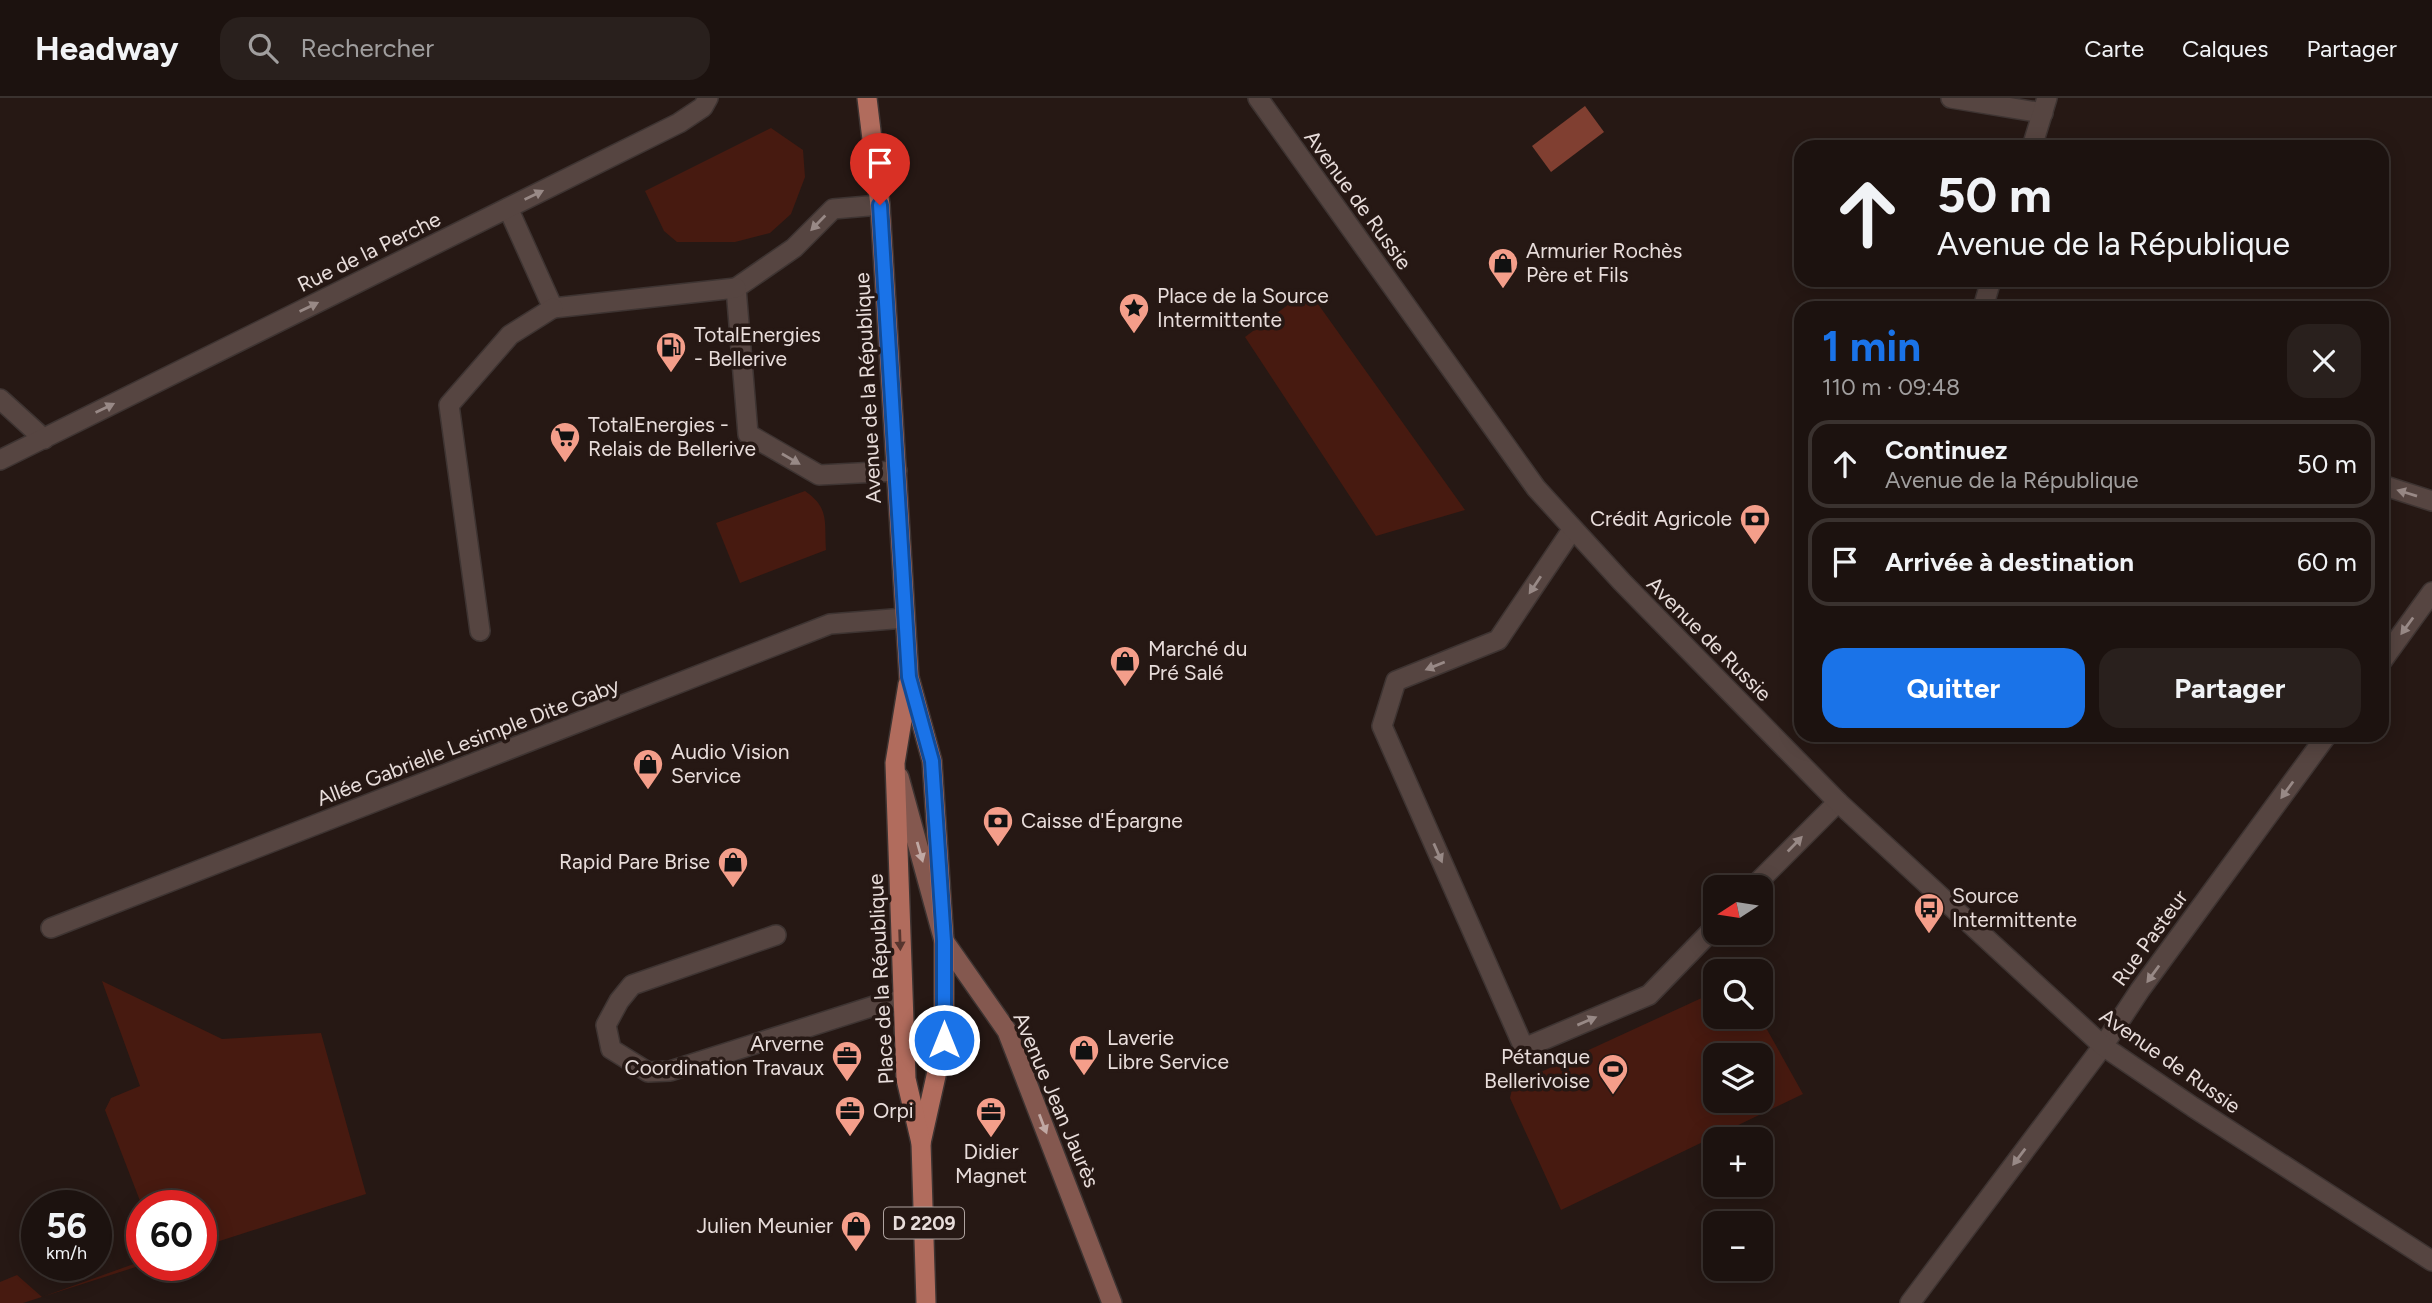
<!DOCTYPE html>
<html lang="fr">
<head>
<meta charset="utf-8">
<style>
  body { margin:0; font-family:Figtree,sans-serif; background:#29201d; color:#f1f3f6; height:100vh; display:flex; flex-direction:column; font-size:26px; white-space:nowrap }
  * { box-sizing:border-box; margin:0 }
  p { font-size:23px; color:#a09e9e }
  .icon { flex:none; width:38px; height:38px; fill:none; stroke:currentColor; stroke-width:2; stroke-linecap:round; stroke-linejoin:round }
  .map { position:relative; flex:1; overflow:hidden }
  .side { position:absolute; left:1794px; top:203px; width:595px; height:441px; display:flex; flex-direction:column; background:#1c120f; border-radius:21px; box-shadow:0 4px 18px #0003,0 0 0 2px #3a322f }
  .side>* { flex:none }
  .banner { position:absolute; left:1794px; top:42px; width:595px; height:147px; border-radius:21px; box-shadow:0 4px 18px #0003,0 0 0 2px #3a322f; background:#1c120f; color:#f1f3f6; overflow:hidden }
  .needle { width:46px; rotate:258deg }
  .controls { position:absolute; left:1703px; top:777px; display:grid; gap:14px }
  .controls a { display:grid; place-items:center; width:70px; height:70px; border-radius:14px; background:#1c120f; box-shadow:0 4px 18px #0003,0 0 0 2px #3a322f; font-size:35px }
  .speed { position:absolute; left:21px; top:1092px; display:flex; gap:14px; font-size:35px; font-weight:700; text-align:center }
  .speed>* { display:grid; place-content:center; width:91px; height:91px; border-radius:50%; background:#1c120f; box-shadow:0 4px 18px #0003,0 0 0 2px #3a322f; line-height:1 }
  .speed small { font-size:18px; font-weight:400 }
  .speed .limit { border:10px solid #d22; background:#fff; color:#111 }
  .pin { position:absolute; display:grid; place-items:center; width:60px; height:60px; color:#fff; margin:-72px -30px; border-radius:50% 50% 50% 0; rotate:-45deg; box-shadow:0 0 7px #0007 }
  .pin .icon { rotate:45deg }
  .me { position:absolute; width:77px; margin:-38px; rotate:0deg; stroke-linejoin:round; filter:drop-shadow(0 0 5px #0008) }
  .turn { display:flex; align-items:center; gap:24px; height:147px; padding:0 28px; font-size:32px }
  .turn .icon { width:91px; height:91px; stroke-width:2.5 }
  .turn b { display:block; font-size:49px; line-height:60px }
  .round { display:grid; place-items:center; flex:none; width:74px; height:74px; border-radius:21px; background:#29201d }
  .overview { display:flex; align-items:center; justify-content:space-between; height:119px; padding:0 28px }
  h1 { font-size:42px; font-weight:700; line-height:52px; color:#1a73e8 }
  .action { display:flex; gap:14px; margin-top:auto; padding:14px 28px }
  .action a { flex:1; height:80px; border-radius:21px; background:#1a73e8; color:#fff; font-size:28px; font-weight:700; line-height:80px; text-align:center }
  .action a+a { background:#29201d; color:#f1f3f6 }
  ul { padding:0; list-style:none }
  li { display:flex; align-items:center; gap:21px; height:88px; margin:0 14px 10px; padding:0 14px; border:4px solid #3a322f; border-radius:21px }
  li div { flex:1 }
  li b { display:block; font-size:26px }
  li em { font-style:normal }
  header { display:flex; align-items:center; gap:42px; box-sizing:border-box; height:98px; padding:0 35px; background:#1c120f; border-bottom:2px solid #3a322f }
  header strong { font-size:33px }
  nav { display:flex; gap:38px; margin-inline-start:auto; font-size:24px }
  .search { width:490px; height:63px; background:#29201d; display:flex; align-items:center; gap:18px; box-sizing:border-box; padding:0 24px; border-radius:21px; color:#a09e9e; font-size:26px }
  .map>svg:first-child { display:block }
  .green { fill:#471a10; fill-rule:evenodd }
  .water { fill:#803f31 }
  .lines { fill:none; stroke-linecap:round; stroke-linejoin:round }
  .service-casing { stroke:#3e3432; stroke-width:22 }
  .minor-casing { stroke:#3e3432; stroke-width:22 }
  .tertiary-casing { stroke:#3e3432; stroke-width:22 }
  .secondary-casing { stroke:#3e3432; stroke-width:22 }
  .primary-casing { stroke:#3e3432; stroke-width:22 }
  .service { stroke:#564541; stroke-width:19 }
  .minor { stroke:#564541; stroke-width:19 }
  .tertiary { stroke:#564541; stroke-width:19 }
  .secondary { stroke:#84584f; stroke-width:19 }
  .primary { stroke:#b16c5d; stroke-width:19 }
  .oneway { fill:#988986 }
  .oneway2 { fill:#c0a8a3 }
  .oneway3 { fill:#57352e }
  .route-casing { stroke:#114b97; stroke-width:18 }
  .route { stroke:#1a73e8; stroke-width:12 }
  .labels { text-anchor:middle; stroke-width:7; stroke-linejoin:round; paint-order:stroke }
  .shield { fill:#261814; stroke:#aea29f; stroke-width:2 }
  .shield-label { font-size:19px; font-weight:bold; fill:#e8dddb }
  .street-label { font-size:21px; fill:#e8dddb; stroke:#261814 }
  .poi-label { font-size:21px; fill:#e8dddb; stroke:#261814; text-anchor:start }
</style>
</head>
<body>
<header>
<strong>Headway</strong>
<div class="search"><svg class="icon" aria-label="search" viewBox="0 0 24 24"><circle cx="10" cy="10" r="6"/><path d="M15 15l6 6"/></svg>Rechercher</div>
<nav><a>Carte</a><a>Calques</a><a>Partager</a></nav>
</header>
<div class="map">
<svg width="2432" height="1205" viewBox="0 0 2432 1205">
  <rect width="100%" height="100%" fill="#261814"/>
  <!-- green -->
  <g class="green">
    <path d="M771 30 803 52 805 79 791 116 770 135 735 144H677L664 133 645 93Z"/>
    <path d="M1308 192 1465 412 1376 438 1245 239Z"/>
    <path d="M805 393C830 410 824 424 826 452L740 485 716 425Z"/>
    <path d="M102 883 222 941 321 935 366 1096 201 1149V1108H142L105 1012 111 1000 140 988Z"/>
    <path d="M1715 887V919H1760L1803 996 1561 1112 1510 1000 1512 991 1517 985 1706 898ZM1760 957V1003H1715V957Z"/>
    <path d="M142 1163V1167L23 1205H0V1184L17 1177 42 1199Z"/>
  </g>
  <!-- water -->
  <path class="water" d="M1585 8 1604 34 1551 74 1532 48Z"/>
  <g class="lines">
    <!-- service casing -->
    <g class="service-casing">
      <g id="service">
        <path d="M880 107 833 111 794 150 736 190 748 336 819 377 897 373"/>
        <path d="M508 110 553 210 736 190"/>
        <path d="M1572 432 1498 542 1396 583 1382 628 1524 950 1649 897 1715 829"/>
        <path d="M480 533 449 307 510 237 553 210"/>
        <path d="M1753 789 1838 704"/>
        <path d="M776 837 632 887 619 903 606 927 611 951 648 974 670 973 877 907 902 902"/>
      </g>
    </g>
    <!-- minor casing -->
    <g class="minor-casing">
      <g id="minor">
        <path d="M1951 0 2043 15"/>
        <path d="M2032 49 2047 0"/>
        <path d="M1983 210 1991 182"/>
        <path d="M0 301 44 341"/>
        <path d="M0 362 679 25 703 9 708 0"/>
        <path d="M2382 387 2432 403"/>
        <path d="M2382 563 2432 494"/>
        <path d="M51 830 830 526 905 520"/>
        <path d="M1910 1205 2103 948 2140 892 2327 637"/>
      </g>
    </g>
    <!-- tertiary casing -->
    <g class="tertiary-casing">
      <path id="tertiary" d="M1258 0 1536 390 1622 484 1838 704 2103 948 2193 1009 2432 1163"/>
    </g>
    <!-- secondary casing -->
    <g class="secondary-casing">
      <path id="secondary" d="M899 679 944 843 1007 933 1112 1205"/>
    </g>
    <!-- primary casing -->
    <g class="primary-casing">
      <g id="primary">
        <path d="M867 0 880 107 909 579 932 663 944 843V942L921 1045"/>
        <path d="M908 586 895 665 906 981 921 1045 926 1205"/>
      </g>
    </g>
    <!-- service -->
    <use href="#service" class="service"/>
    <!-- minor -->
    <use href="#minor" class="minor"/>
    <!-- tertiary -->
    <use href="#tertiary" class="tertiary"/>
    <!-- secondary -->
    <use href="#secondary" class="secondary"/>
    <!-- primary -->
    <use href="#primary" class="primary"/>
  </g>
  <!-- one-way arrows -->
  <defs><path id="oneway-solid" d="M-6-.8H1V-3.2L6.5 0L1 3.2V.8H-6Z" transform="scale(1.75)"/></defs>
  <g class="oneway">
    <use href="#oneway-solid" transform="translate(534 97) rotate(-26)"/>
    <use href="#oneway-solid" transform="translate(818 125) rotate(134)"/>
    <use href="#oneway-solid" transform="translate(309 209) rotate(-26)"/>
    <use href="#oneway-solid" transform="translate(105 310) rotate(-26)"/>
    <use href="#oneway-solid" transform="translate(791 361) rotate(30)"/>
    <use href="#oneway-solid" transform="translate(2407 395) rotate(-163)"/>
    <use href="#oneway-solid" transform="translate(1535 487) rotate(124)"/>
    <use href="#oneway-solid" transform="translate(2407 528) rotate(126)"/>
    <use href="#oneway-solid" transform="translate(1435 568) rotate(158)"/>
    <use href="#oneway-solid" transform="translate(2287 692) rotate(126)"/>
    <use href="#oneway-solid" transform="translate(1795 746) rotate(-46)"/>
    <use href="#oneway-solid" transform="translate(1438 755) rotate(66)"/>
    <use href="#oneway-solid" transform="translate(2153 876) rotate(126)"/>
    <use href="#oneway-solid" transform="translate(1587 923) rotate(-23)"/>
    <use href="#oneway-solid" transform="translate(2019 1059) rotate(127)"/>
  </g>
  <g class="oneway2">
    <use href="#oneway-solid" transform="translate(920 754) rotate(74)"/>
    <use href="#oneway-solid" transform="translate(1043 1026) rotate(69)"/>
  </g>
  <use class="oneway3" href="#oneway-solid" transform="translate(900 842) rotate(88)"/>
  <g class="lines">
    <!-- route casing -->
    <g class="route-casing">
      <path id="route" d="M880 107 909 579 932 663 944 843V942"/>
    </g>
    <!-- route -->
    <use href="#route" class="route"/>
  </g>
  <!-- icons -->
  <defs>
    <g id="shop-pin" transform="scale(1.575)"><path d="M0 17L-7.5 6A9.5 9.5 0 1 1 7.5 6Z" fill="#f49e8a" stroke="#261814"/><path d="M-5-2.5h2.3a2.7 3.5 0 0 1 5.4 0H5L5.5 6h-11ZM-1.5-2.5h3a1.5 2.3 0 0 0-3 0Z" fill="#111"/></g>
    <g id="sight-pin" transform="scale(1.575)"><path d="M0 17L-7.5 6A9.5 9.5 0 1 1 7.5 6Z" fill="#f49e8a" stroke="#261814"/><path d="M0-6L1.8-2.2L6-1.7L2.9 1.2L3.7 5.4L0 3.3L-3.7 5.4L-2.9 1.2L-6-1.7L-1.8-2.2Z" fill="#111"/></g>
    <g id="fuel-pin" transform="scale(1.575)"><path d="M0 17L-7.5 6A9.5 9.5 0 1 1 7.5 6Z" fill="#f49e8a" stroke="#261814"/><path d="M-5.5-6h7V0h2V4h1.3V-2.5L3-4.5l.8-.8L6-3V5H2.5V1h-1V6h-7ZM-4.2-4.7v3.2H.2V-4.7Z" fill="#111"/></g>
    <g id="supermarket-pin" transform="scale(1.575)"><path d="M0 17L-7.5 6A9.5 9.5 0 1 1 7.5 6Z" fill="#f49e8a" stroke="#261814"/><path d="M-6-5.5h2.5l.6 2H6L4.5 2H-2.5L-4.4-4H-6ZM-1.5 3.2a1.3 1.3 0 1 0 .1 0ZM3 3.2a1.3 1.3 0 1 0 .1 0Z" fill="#111"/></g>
    <g id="bank-pin" transform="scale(1.575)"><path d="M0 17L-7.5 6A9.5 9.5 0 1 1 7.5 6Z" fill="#f49e8a" stroke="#261814"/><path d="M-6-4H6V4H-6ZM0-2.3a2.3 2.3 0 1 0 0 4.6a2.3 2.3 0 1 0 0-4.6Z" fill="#111"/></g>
    <g id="bus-pin" transform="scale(1.575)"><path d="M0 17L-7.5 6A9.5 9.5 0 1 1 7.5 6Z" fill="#f49e8a" stroke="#261814"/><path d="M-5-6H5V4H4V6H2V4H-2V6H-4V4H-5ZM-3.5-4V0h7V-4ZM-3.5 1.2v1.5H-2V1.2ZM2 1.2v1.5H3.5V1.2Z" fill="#111"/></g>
    <g id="office-pin" transform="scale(1.575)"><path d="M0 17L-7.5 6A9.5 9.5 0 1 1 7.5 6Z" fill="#f49e8a" stroke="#261814"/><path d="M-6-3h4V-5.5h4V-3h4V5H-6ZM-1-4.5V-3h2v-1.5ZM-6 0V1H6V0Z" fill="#111"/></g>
    <g id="stadium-pin" transform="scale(1.575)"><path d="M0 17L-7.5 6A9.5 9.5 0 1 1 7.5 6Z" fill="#f49e8a" stroke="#261814"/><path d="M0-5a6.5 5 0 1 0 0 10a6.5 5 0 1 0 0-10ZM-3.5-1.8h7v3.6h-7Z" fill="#111"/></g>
  </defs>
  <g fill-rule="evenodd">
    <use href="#shop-pin" x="1503" y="165"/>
    <use href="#sight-pin" x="1134" y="210"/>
    <use href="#fuel-pin" x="671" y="249"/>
    <use href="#supermarket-pin" x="565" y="339"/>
    <use href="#bank-pin" x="1755" y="421"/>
    <use href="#shop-pin" x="1125" y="563"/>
    <use href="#shop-pin" x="648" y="666"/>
    <use href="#bank-pin" x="998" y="723"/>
    <use href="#shop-pin" x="733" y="764"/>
    <use href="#bus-pin" x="1929" y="810"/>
    <use href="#shop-pin" x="1084" y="952"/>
    <use href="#office-pin" x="847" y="958"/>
    <use href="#stadium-pin" x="1613" y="971"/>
    <use href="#office-pin" x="850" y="1013"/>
    <use href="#office-pin" x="991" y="1014"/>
    <use href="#shop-pin" x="856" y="1128"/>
  </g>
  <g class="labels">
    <!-- shield labels -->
    <rect class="shield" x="884" y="1109.5" width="80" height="31" rx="5"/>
    <g class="shield-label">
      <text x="924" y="1132">D 2209</text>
    </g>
    <!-- street labels -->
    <g class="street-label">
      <text transform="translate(1358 102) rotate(54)" y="7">Avenue de Russie</text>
      <text transform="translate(369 154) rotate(-26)" y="7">Rue de la Perche</text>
      <text transform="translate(868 290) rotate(-93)" y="7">Avenue de la République</text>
      <text transform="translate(1709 541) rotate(45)" y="7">Avenue de Russie</text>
      <text transform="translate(468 644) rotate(-21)" y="7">Allée Gabrielle Lesimple Dite Gaby</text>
      <text transform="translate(2150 840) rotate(-54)" y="7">Rue Pasteur</text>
      <text transform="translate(881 881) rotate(-93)" y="7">Place de la République</text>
      <text transform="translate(2170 963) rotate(35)" y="7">Avenue de Russie</text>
      <text transform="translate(1056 1002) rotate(67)" y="7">Avenue Jean Jaurès</text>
    </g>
    <!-- poi labels -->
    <g class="poi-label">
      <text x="1526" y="160">Armurier Rochès<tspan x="1526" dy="24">Père et Fils</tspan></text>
      <text x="1157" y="205">Place de la Source<tspan x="1157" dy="24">Intermittente</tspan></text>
      <text x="694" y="244">TotalEnergies<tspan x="694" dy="24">- Bellerive</tspan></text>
      <text x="588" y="334">TotalEnergies -<tspan x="588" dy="24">Relais de Bellerive</tspan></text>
      <text x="1732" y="428" text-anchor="end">Crédit Agricole</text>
      <text x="1148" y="558">Marché du<tspan x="1148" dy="24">Pré Salé</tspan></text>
      <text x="671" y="661">Audio Vision<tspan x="671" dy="24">Service</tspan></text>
      <text x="1021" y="730">Caisse d'Épargne</text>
      <text x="710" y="771" text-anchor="end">Rapid Pare Brise</text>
      <text x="1952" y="805">Source<tspan x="1952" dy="24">Intermittente</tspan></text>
      <text x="1107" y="947">Laverie<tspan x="1107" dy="24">Libre Service</tspan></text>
      <text x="824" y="953" text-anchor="end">Arverne<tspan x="824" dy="24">Coordination Travaux</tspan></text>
      <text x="1590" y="966" text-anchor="end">Pétanque<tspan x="1590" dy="24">Bellerivoise</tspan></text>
      <text x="873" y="1020">Orpi</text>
      <text x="991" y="1061" text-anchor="middle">Didier<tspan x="991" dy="24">Magnet</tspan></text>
      <text x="833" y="1135" text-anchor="end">Julien Meunier</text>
    </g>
  </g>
</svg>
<div class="controls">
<a><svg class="needle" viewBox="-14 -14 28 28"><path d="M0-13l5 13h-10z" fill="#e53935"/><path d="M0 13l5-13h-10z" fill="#a09e9e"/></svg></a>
<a><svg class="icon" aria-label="search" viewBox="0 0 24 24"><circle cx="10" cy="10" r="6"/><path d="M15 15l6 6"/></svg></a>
<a><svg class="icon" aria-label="layers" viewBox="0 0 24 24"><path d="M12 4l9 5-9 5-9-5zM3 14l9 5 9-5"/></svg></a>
<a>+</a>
<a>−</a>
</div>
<div class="speed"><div>56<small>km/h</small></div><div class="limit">60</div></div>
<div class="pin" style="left:880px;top:107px;background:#d93025"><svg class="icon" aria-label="arrive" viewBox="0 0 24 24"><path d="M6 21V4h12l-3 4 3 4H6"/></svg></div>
<svg class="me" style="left:944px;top:942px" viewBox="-20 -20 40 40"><circle r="17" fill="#1a73e8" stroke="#fff" stroke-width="3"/><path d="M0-11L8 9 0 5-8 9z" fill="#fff"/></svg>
<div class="banner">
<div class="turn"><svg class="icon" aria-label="ahead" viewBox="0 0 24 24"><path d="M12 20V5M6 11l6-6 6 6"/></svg><div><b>50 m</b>Avenue de la République</div></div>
</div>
<section class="side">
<div class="overview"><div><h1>1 min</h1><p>110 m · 09:48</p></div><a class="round"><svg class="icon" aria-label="close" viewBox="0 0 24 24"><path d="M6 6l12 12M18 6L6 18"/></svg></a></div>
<ul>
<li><svg class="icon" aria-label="ahead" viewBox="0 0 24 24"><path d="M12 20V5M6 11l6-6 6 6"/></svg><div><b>Continuez</b><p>Avenue de la République</p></div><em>50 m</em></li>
<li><svg class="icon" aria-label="arrive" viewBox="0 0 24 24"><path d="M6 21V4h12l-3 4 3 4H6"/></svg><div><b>Arrivée à destination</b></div><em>60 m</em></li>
</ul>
<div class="action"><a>Quitter</a><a>Partager</a></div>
</section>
</div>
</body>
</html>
